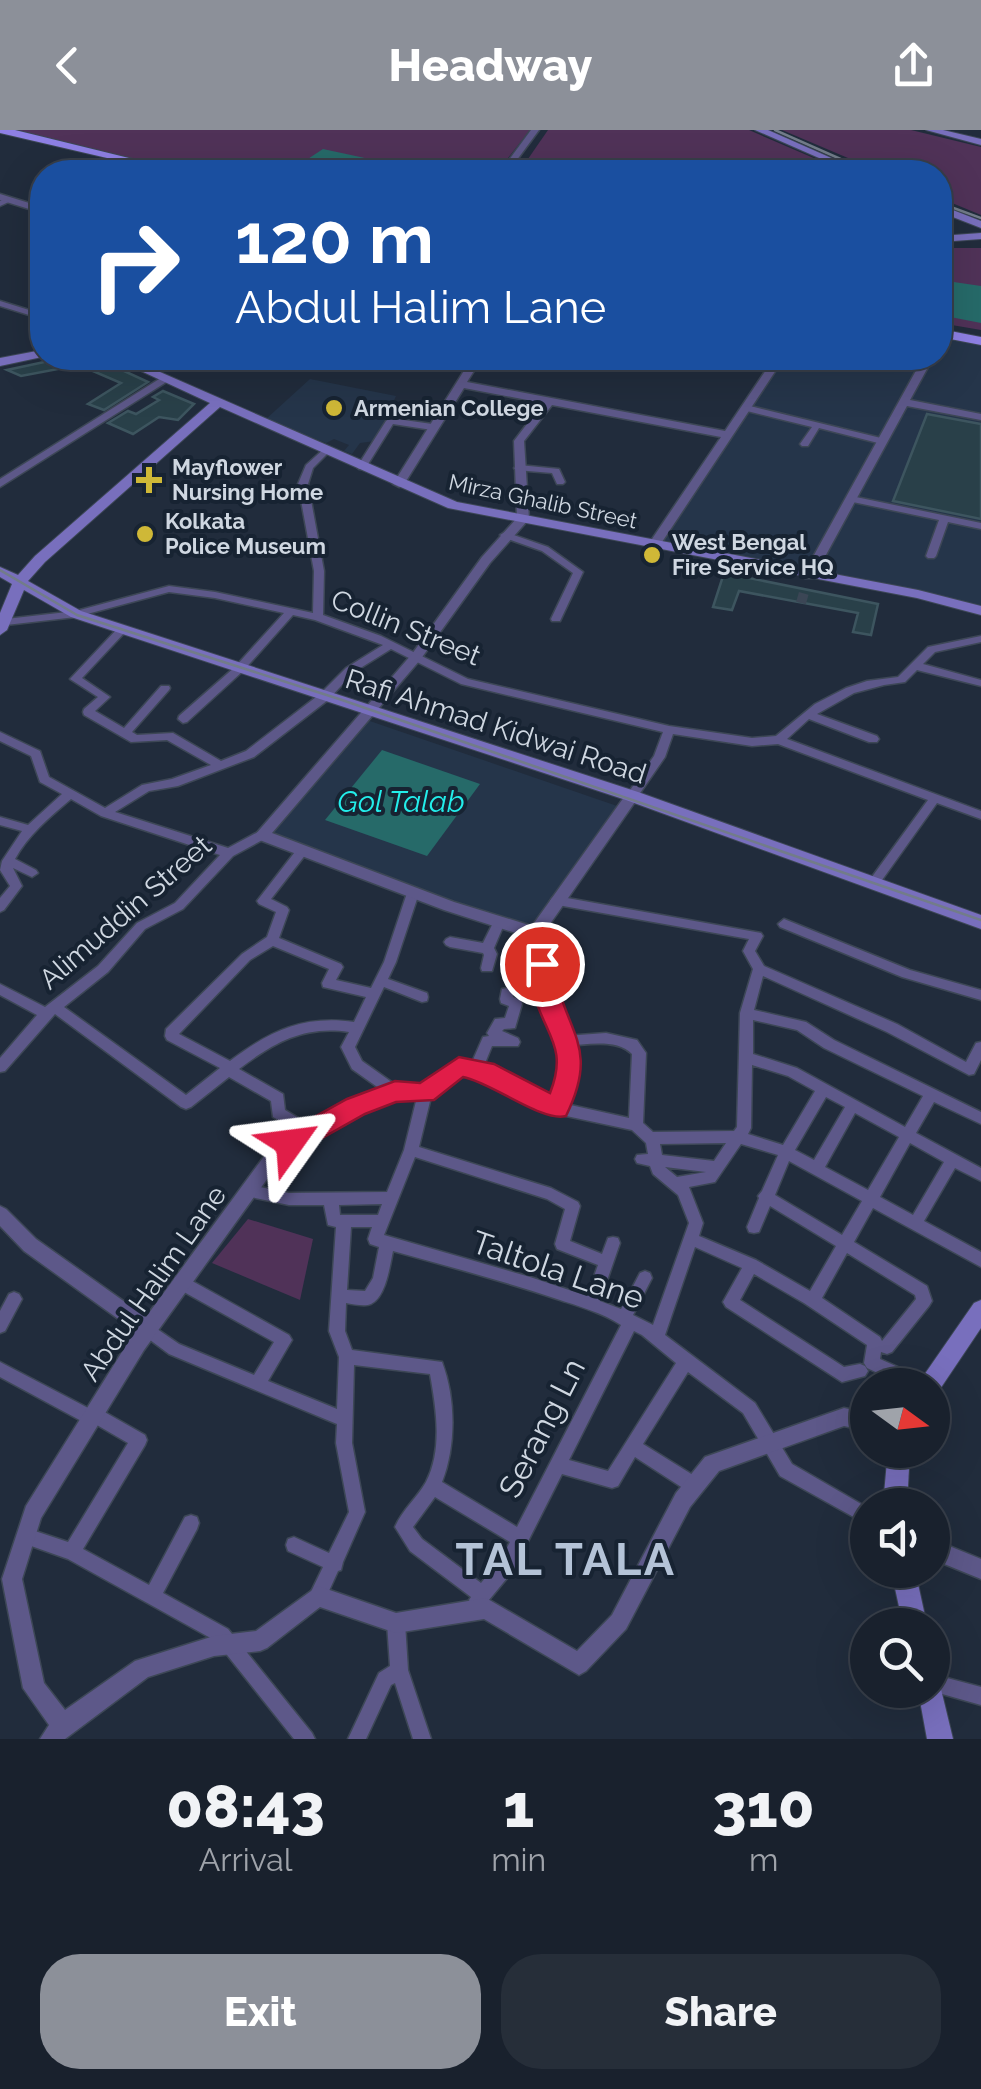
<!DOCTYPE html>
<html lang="en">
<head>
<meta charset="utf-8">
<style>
  body { margin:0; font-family:Raleway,sans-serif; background:#262e39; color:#f1f3f6; height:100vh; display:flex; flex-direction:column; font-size:38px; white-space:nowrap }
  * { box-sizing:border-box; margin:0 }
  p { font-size:32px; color:#9fa3aa }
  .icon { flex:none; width:55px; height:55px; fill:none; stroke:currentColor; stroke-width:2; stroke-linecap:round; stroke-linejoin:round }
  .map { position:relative; height:1609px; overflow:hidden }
  .side { display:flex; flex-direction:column; background:#19212d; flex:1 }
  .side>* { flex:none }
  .banner { position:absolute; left:30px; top:30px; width:922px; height:210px; border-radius:40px; box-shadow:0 10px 40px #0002,0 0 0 2px #373e49; background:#1a4fa0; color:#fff; overflow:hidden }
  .needle { width:65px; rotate:105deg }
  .fabs { position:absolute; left:850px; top:1238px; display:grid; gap:20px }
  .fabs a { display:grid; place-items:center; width:100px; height:100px; border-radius:50%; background:#19212d; box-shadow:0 10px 40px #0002,0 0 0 2px #373e49; font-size:50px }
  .pin { position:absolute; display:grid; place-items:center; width:85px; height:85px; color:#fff; margin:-42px; border:5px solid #fff; border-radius:50%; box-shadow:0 2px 10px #0007 }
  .me { position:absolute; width:110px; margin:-55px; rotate:59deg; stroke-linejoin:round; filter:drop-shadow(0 0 8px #0008) }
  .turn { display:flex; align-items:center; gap:35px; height:210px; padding:0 40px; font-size:45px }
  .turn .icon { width:130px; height:130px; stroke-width:2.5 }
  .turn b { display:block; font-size:70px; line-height:85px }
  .eta { display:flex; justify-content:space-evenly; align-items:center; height:170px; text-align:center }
  .eta b { font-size:60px; font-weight:800; line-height:70px }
  .action { display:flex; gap:20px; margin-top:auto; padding:20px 40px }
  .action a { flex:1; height:115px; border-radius:40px; background:#8c9099; color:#fff; font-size:40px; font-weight:800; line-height:115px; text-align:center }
  .action a+a { background:#262e39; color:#f1f3f6 }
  header { display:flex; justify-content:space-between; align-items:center; height:130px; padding:0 40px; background:#8c9099; color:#fff; font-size:45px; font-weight:800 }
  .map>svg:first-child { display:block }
  .built { fill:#25354a }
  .green { fill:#503258 }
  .water { fill:#266a69 }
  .building { fill:#294049; stroke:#3d555f; stroke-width:2.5 }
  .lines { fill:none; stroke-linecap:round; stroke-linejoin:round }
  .minor-tunnel { stroke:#3b4655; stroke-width:10; stroke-dasharray:10 5; stroke-linecap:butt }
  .minor-casing { stroke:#3d4756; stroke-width:3 }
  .tertiary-casing { stroke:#3d4756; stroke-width:3 }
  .secondary-casing { stroke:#3d4756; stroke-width:2 }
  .primary-casing { stroke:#3d4756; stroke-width:2 }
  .minor { fill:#5d5889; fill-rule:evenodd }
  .tertiary { fill:#5d5889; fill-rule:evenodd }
  .secondary { fill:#786fbd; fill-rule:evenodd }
  .primary { fill:#8e80e5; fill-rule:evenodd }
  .tram { stroke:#727c89; stroke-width:2.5 }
  .route { fill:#e11d48; stroke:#92132f; stroke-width:2.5 }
  .poi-dot { fill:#cfb837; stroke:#172332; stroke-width:4 }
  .labels { text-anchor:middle; stroke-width:8; stroke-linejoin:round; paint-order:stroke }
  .far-poi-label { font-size:22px; font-weight:bold; fill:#cfd7e1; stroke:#172332; text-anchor:start }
  .far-street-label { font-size:22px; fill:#cfd7e1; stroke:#172332 }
  .street-label { font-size:28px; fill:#cfd7e1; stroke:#172332 }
  .water-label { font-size:30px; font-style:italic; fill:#23eeeb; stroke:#172332 }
  .near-street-label { font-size:32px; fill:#cfd7e1; stroke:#172332 }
  .near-district-label { font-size:45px; font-weight:bold; letter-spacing:2.5px; fill:#b4c3d7; stroke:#172332 }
</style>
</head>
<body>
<header><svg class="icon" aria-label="back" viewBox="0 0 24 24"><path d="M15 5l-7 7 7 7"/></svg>Headway<svg class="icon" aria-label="share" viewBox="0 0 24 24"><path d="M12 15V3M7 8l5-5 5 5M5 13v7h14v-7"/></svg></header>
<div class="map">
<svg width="981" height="1609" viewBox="0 0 981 1609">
  <rect width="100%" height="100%" fill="#212c3c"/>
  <!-- built -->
  <g class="built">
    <path d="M942 208 981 215V480L812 444 931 228H940Z"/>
    <path d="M783 228H924L806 442 660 414Z"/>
    <path d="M310 249 396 266 375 311 360 313 352 324 344 321 349 315 334 309 326 313 265 290Z"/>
    <path d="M361 588 620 677 534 799 454 774 270 702Z"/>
  </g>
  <!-- green -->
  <g class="green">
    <path d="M7 0H530L497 42H183Z"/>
    <path d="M548 0H749L846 42H519Z"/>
    <path d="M782 0H911L981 17V85L940 68V42H881Z"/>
    <path d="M940 118H981V200L940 193Z"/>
    <path d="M248 1089 313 1109 300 1170 212 1133Z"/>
  </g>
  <!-- water -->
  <g class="water">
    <path d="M323 19 430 42H288Z"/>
    <path d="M940 150 981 156V193L940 185Z"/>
    <path d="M382 620 480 654 427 726 325 690Z"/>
  </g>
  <!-- building -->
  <g class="building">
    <path d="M63 228H96L148 252 104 280 88 274 121 253 79 235 21 246 7 240Z"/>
    <path d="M163 261 194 274 178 290 159 287 133 304 108 293 128 281 136 284 159 270 153 267Z"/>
    <path d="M927 284 981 294V389L893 371Z"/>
    <path d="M724 443 878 474 871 505 853 502 858 483 739 461 732 480 713 477Z"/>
  </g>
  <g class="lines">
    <!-- minor-tunnel -->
    <path class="minor-tunnel" d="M801 473 805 459"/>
    <!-- minor casing -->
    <g class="minor-casing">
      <g id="minor">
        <path d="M6 68 13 70 0 76V71Z"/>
        <path d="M0 171 42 184V189L0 176Z"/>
        <path d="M746 275 885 309 887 311 882 314 819 298 808 316H802L800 314 812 297 743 280V276Z"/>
        <path d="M390 288 432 294 436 297 432 300 393 294 365 339H359L357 337 386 291Z"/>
        <path d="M326 317 331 320 313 338 308 354 324 441 323 485 381 506 468 549 669 596 752 608 776 606 815 574 846 558 867 551 898 547 928 517 981 506V512L935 522 923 534 981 550V556L917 540 905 552 884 555 854 563 817 584 877 606 879 609 877 612H869L809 589 787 609 981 681V689L937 673 877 757H869L867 754 869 751 928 670 778 614 752 616 673 604 665 627 636 669 632 670 626 666 654 626 663 602 461 554 391 519 354 542 328 570 254 627 178 656 149 661 115 682 228 718 258 702H266L268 705 266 708 233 726 183 779 145 799 108 842 64 877 186 965 220 938 167 910 165 906 166 899 242 824 267 807 276 782 259 774 257 771 298 718 302 717 308 721 306 724 271 769 287 777 289 780 279 808 341 834 343 837 336 850 371 858 384 832 407 763 413 758 419 763 396 832 388 849 427 863 428 867 427 871 422 872 384 857 355 917 362 931 400 958 402 962 400 966 395 968 390 966 352 939 341 917 349 902C304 895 273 913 239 939L283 964 285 980 312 996 314 1000 312 1004 307 1006 273 987 271 971 229 947 191 977 186 979 181 977 55 884 5 941 0 942V928L37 885 0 865V854L45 877 98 836 137 793 175 773 220 725 101 686 71 669C50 687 28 705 15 729L36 740 38 743 32 747 13 738 22 756 4 780 0 782V768L10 756 0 740 2 731 22 701 0 695V687L28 695 62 664 40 652 31 626 0 611V602L40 621 49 647 105 678 142 655 172 649 211 635 167 610 131 612 84 585 83 582 84 579 98 567 70 549 118 498H126L127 500 82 548 110 567 95 581 124 598 161 556H169L170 558 169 560 132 602 137 605 173 603 221 631 246 621 320 564 346 538 383 515 315 490 293 485 243 541 187 592 183 593 178 589 179 586 235 537 284 483 215 468 169 462 76 487 6 495 1 492 6 489 76 481 169 456 215 462 313 483 314 441 298 354 306 335ZM273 816 329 839 322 853 323 857 366 867 354 892C303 885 270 901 230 931L179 904 250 830Z"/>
        <path d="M519 335 559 339 565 352 563 354H557L552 343 516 340 514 338Z"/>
        <path d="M851 366 981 393V399L948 392 936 426 934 428H928L926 426 939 390 848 371 846 369Z"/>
        <path d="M505 402 548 417 583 442 560 491H552L551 489 573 443 542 421 502 407 500 405Z"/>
        <path d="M556 766 761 803 763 806 755 821 764 836 897 894 966 932 976 913 981 912V930L974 944 969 945 887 902 763 846 754 880 806 892 834 910 981 982V994L934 972 916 1003 981 1038V1051L955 1038 924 1091 981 1122V1137L873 1078 854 1112 927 1156 932 1171 929 1176 892 1222 887 1224 881 1222 880 1229 927 1250 929 1255H904L867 1238 864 1233 867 1215 804 1173 754 1144 740 1170 844 1237 860 1234 865 1236 868 1241 865 1246 842 1252 726 1177 723 1172 742 1138 695 1117 665 1205 755 1273 792 1334 868 1378V1395L780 1346 743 1283 688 1242 643 1314 701 1350 703 1356 701 1362 695 1364 689 1362 635 1327 618 1356 612 1358 562 1344 513 1441 484 1476 478 1479 472 1476 469 1470 471 1467 410 1421 395 1397C402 1380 417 1368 426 1352 443 1319 436 1278 430 1244L354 1235 352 1313 365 1382 343 1432 341 1440 338 1441 324 1472 318 1475 312 1472 309 1466 323 1437 288 1421 286 1415 288 1409 294 1407 329 1423 349 1382 336 1313 337 1294 169 1224 142 1204 139 1199 142 1194 147 1192 179 1214 254 1245 274 1212 175 1157 173 1152 175 1147 180 1145 185 1147 289 1205 292 1210 289 1215 268 1251 337 1279 339 1227 329 1201 336 1097 328 1095 324 1075H289L251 1067 246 1065 244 1061 246 1057 251 1055 289 1063 387 1062 404 1020 418 963 420 959 425 957 430 959 432 963 419 1017 551 1058 578 1072 580 1076 570 1111 602 1124 608 1108 613 1107 618 1108 620 1113 600 1171 621 1179 640 1143 645 1141 650 1143 652 1148 633 1185 653 1195 689 1093 678 1065 653 1044 650 1036 637 1033 635 1029 637 1025 648 1024 646 1013 632 1000 557 984 552 982 550 978 552 974 557 972 629 988 632 924C616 908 586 915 565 916L560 915 558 911 560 907 565 906 606 903 637 910 646 923 643 993 653 1002 734 1001 737 997 740 883 753 839 743 821 749 809 552 774 550 771 552 768ZM753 890 797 900 824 918 923 966 905 997 797 938 753 924ZM752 935 788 946 815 961 783 1015 748 1004 751 998ZM826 967 845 977 814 1030 795 1020ZM855 983 899 1007 868 1060 825 1037ZM726 1013 714 1031 662 1025 660 1014ZM910 1013 944 1032 913 1085 880 1067ZM741 1014 778 1025 762 1061 758 1066 759 1068 747 1097 749 1102 754 1103 759 1102 770 1076 836 1116 810 1161 756 1130 699 1106 703 1093 689 1057 715 1052ZM415 1027 547 1069 565 1079 555 1114 557 1119 598 1135 587 1166 530 1147 384 1105ZM789 1031 862 1071 842 1105 775 1065ZM665 1037 706 1042 677 1047ZM382 1074 378 1085H340L339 1075ZM351 1097H372L368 1109 370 1114 379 1117 373 1148 365 1161 347 1160ZM393 1121C448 1136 503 1151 557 1169 578 1176 603 1183 621 1195L517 1397 442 1352C456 1316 456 1269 442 1232L352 1220 345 1201 346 1173C353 1174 365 1177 371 1174 386 1167 390 1135 393 1121ZM847 1123 915 1165 916 1169 882 1211 880 1207 822 1168ZM634 1201 642 1205 676 1233 608 1341 569 1330ZM435 1367 510 1412 501 1429 481 1453 422 1409 413 1397Z"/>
        <path d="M499 787 505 792 494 818 497 824 492 841H482L481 838 484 825 483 823 450 817 446 815 444 812 446 809 450 807 483 813 495 789Z"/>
        <path d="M784 789 910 840 981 860V870L902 847 780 797 778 794Z"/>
        <path d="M507 858 512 859 513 867 521 870 522 874 515 898 504 899 502 901 518 908 520 912 518 916H492L481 943 476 944 471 943 469 939 483 907 489 906 487 903 495 889 505 888 509 876 501 873 500 869 502 859Z"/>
        <path d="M14 1162 19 1164 22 1169 5 1201 0 1203V1181L9 1164Z"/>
        <path d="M0 1232 90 1279 95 1277 101 1280 145 1305 147 1310 145 1315 83 1419 149 1455 185 1387 191 1385 197 1387 199 1393 197 1399 163 1463 228 1499 312 1603 315 1609H294L216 1511 68 1429 20 1412 18 1406 20 1400 26 1398 68 1412 128 1313 97 1295 93 1297 87 1294 0 1247Z"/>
        <path d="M396 1484 402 1487 405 1493 408 1540 431 1609H413L395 1553 391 1555 366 1609H348L379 1543 390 1536 387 1493 390 1487Z"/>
        <path d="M932 1544 981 1557V1575L928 1560H932Z"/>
      </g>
    </g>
    <!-- tertiary casing -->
    <g class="tertiary-casing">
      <g id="tertiary">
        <path d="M531 0H539L508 42H500Z"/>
        <path d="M0 64 42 77V83L0 70Z"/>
        <path d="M472 228H482L467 252 725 301 774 228H784L660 415 654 419 648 415 721 307 552 275 524 311 529 389 490 433 420 530 272 703 454 772 532 796 627 663H637L639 666 637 669 543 804C547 825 548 847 554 868 570 918 588 929 563 983L557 985 488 949 474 946 460 947 425 970 399 967 362 981 313 1005 280 1031 144 1220 41 1388 22 1449 44 1553 65 1580 135 1531 214 1506 256 1501 318 1456 396 1483 486 1468 577 1521 612 1485 676 1363 705 1327 844 1278 868 1283V1301L844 1296 719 1341 690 1377 626 1499 586 1541 579 1545 484 1489 396 1503 320 1477 267 1518 260 1521 214 1526 148 1547 65 1609H40L49 1595 23 1558 2 1449 26 1376 135 1201 24 1121 0 1096V1076L6 1079 36 1109 146 1187 268 1021 301 995 350 971 398 953 422 956C471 914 505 941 553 968 571 925 547 901 537 862 532 844 532 825 528 807L444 780 257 709 255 705 412 524 482 427 517 388 514 311 543 273 464 258 403 356 399 357 393 354Z"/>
        <path d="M923 228H933L910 270 981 284V290L907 276 815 445 813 448H805L803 445Z"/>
        <path d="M164 246 169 249 168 251 0 357V349Z"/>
        <path d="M932 1409 981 1429V1449L932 1429Z"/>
      </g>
    </g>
    <!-- secondary casing -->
    <g class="secondary-casing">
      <g id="secondary">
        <path d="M755 0H768L863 42H851Z"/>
        <path d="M926 0H943L981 9V15Z"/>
        <path d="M162 35 198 42 158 40 157 38Z"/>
        <path d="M940 75 981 91V98L940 82Z"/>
        <path d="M981 103V109L940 112V106Z"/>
        <path d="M42 220V227L0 236V228Z"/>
        <path d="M113 228H128L457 372 918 460 981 476V485L917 468 448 378 220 277 45 432 28 451 81 481 638 662 981 785V799L626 670 71 487 24 460 7 500 0 505V483L12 454 0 447V437L18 445 35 426 210 273Z"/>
        <path d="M981 1170V1198L938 1262 932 1264V1255H919L922 1248 974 1173Z"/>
        <path d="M888 1320H910L907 1375H883Z"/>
        <path d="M891 1440H915L927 1495H903Z"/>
        <path d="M932 1549 939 1551 953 1609H927L918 1560H932Z"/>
      </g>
    </g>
    <!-- primary casing -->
    <g class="primary-casing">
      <g id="primary">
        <path d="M0 0H15L186 42H167L0 3Z"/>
        <path d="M940 199 981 207V215L940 207Z"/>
      </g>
    </g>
    <!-- minor -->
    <use href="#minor" class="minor"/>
    <!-- tertiary -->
    <use href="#tertiary" class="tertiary"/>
    <!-- secondary -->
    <use href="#secondary" class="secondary"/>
    <!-- primary -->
    <use href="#primary" class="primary"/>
    <!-- tram -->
    <g class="tram">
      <path d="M775 0 870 42"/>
      <path d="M940 73 981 88"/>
      <path d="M0 440 77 485 339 569 981 790"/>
    </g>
  </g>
  <!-- route -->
  <path class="route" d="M542 825 554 834C562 902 602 913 566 986 543 993 491 952 463 947L434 970 396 972 365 984 299 1021H282L278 1013 282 1005 347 969 395 951 420 953 459 927 494 934 550 963C568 918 546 906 534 865 532 856 532 844 531 834Z"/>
  <!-- markers -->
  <g class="poi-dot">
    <circle cx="334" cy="278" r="10"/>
    <path d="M144 335h10v10h10v10h-10v10h-10v-10h-10v-10h10z"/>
    <circle cx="145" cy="404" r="10"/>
    <circle cx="652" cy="425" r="10"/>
  </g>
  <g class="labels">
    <!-- far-poi labels -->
    <g class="far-poi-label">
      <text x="354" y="286">Armenian College</text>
      <text x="172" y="345">Mayflower<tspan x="172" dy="25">Nursing Home</tspan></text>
      <text x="165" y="399">Kolkata<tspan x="165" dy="25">Police Museum</tspan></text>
      <text x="672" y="420">West Bengal<tspan x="672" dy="25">Fire Service HQ</tspan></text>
    </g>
    <!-- far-street labels -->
    <g class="far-street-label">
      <text transform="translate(543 371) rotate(12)" y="8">Mirza Ghalib Street</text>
    </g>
    <!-- street labels -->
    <g class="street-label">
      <text transform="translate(406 497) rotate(22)" y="10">Collin Street</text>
      <text transform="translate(496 596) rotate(18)" y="10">Rafi Ahmad Kidwai Road</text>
      <text transform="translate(125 782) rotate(-41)" y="10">Alimuddin Street</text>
      <text transform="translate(153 1153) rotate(-55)" y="10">Abdul Halim Lane</text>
    </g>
    <!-- water labels -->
    <g class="water-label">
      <text x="401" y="682">Gol Talab</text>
    </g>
    <!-- near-street labels -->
    <g class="near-street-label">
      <text transform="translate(558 1140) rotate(19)" y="11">Taltola Lane</text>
      <text transform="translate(542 1298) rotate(-63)" y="11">Serang Ln</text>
    </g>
    <!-- near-district labels -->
    <g class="near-district-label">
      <text x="566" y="1445">TAL TALA</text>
    </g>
  </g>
</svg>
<div class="fabs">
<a><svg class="needle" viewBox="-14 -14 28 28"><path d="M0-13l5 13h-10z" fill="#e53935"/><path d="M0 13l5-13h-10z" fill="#9fa3aa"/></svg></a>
<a><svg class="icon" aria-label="sound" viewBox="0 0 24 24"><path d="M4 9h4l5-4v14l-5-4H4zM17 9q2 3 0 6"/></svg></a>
<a><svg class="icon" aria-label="search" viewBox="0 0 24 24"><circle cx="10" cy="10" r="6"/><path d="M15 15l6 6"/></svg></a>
</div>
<div class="pin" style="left:542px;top:834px;background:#d93025"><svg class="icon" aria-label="arrive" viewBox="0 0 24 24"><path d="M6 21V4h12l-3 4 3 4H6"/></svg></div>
<svg class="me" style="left:290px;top:1013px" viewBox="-20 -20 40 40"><path d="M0-17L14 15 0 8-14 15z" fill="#e11d48" stroke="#fff" stroke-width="4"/></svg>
<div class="banner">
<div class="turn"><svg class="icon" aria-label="right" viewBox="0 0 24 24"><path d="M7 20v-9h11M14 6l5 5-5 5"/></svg><div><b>120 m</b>Abdul Halim Lane</div></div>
</div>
</div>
<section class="side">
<div class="eta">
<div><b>08:43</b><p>Arrival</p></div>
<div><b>1</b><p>min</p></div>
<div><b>310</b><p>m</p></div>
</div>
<div class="action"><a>Exit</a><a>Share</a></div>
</section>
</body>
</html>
